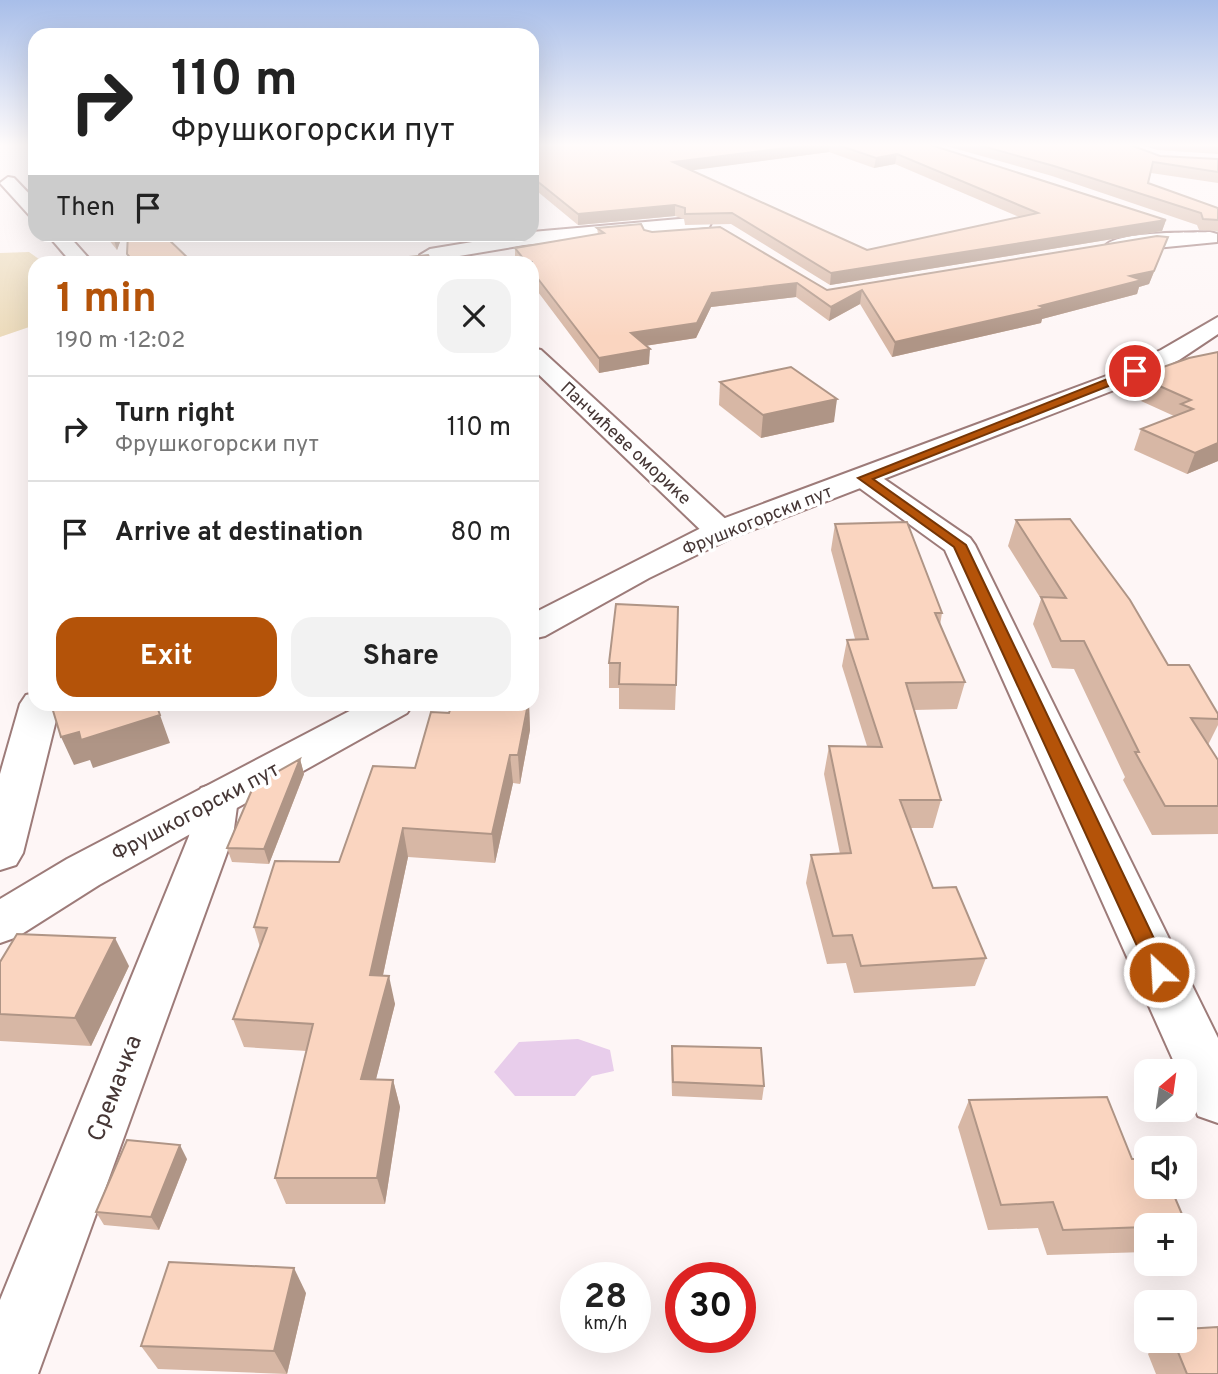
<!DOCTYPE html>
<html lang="en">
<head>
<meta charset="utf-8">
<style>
  body { margin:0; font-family:Overpass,sans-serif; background:#f2f2f2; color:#222; height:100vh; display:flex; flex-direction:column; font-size:26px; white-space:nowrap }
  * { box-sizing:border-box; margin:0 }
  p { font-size:23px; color:#767676 }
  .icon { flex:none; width:38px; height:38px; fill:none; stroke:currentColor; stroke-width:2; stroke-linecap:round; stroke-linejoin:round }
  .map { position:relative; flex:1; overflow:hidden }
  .drawer { position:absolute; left:28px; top:256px; width:511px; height:455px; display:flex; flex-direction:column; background:#fff; border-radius:21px; box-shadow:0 7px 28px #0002 }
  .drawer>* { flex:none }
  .top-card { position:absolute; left:28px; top:28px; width:511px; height:214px; border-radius:21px; box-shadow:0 7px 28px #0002; background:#fff; color:#222; overflow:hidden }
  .needle { width:46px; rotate:29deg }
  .tools { position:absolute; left:1134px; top:1059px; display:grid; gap:14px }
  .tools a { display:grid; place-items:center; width:63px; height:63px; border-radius:14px; background:#fff; box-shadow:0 7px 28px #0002; font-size:35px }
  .speed { position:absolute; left:560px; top:1262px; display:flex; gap:14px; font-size:35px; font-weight:700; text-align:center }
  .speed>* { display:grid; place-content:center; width:91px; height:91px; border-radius:50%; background:#fff; box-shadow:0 7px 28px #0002; line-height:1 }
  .speed small { font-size:18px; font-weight:400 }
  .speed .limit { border:10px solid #d22; background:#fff; color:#111 }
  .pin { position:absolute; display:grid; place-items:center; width:60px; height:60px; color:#fff; margin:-30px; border:4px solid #fff; border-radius:50%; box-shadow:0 2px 7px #0007 }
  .me { position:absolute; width:77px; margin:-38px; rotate:335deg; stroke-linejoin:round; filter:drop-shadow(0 0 5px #0008) }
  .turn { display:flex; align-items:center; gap:24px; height:147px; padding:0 28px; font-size:32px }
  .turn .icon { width:91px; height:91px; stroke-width:2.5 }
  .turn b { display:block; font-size:49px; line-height:60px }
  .then { display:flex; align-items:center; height:66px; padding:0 28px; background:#0003; gap:14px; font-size:26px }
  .round { display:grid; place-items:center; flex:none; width:74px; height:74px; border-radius:21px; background:#f2f2f2 }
  .head { display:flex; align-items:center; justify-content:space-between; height:119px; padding:0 28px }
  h1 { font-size:42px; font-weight:700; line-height:52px; color:#b45309 }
  .action { display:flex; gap:14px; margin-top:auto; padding:14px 28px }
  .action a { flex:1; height:80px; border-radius:21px; background:#b45309; color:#fff; font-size:28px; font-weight:700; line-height:80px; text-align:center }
  .action a+a { background:#f2f2f2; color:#222 }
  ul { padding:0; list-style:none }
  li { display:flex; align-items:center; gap:21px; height:105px; padding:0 28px; border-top:2px solid #e0e0e0 }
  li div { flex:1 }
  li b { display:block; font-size:26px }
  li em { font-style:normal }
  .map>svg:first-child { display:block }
  .green { fill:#ecdbbb }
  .water { fill:#e8cdeb }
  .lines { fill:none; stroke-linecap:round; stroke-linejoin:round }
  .minor-casing { stroke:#9d7b79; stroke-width:4 }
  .tertiary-casing { stroke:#9d7b79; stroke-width:4 }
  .minor { fill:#fff; fill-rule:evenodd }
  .tertiary { fill:#fff; fill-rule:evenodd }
  .wall { fill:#d7b7a5; fill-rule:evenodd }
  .shaded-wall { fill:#af9586 }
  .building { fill:#fad5c0; stroke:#af9586; stroke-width:2 }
  .route { fill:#b45309; stroke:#753606; stroke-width:2 }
  .labels { text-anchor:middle; stroke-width:7; stroke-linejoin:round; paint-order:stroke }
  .far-street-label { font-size:18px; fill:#453635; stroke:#fff }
  .street-label { font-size:21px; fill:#453635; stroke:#fff }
  .near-street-label { font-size:24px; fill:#453635; stroke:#fff }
</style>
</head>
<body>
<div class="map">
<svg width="1218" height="1374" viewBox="0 0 1218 1374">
  <rect width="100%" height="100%" fill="#fef6f6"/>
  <!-- green -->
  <path class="green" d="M29 252 43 262H35V325L0 337V253Z"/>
  <!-- water -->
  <path class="water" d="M578 1039 610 1050 614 1071 592 1076 575 1096H515L494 1072 519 1042Z"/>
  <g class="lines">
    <!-- minor casing -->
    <g class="minor-casing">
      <g id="minor">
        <path d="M8 177 14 178 35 200V216L29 215 0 183Z"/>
        <path d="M702 217 711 223 709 227 524 245 430 261 420 255 430 249 532 232Z"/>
        <path d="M1210 232 1217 234V242L1115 252 1105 246C1117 231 1189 233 1210 232Z"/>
        <path d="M47 234H67L92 262H71Z"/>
        <path d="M532 348 541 350 731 524 736 531 731 538 720 541 709 538 532 368Z"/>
        <path d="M864 469 874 472 970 538 975 545 1218 1038V1123L1198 1116 1185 1086V1071H1178L945 550 854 484 849 478 854 472Z"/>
        <path d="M35 693V704H60L23 853 16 865 0 870V774L20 704 26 695Z"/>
        <path d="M216 783 231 788 238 799 233 836 38 1374H0V1300L189 836 194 799 201 788Z"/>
      </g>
    </g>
    <!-- tertiary casing -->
    <g class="tertiary-casing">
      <g id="tertiary">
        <path d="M1218 317V334L1179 360 1127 385 731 538 649 578 545 636 532 639V614L709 524 1109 375 1161 350Z"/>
        <path d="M363 704H413L407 713 99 885 17 937 0 943V899L67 859Z"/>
      </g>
    </g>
    <!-- minor -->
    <use href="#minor" class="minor"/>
    <!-- tertiary -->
    <use href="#tertiary" class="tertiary"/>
  </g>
  <!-- wall -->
  <g class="wall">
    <path d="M532 144H928L1166 220 1162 231 830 285 731 224 685 225 684 219 675 216 578 225 532 187ZM829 152 874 168 895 164 1019 217 867 250 690 170Z"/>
    <path d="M939 144H1128L1160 156 1218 159V183L1151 173 1148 183 1218 208V233L1217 231 1199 230 1197 225 1052 176Z"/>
    <path d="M1136 144H1218V154L1158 150Z"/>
    <path d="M597 228 644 230 827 290 1163 250 1149 284 1139 287 1137 294 1042 319 1041 323 892 357 860 304 829 321 796 297 711 307 696 338 645 346 649 364 599 373 532 284V262H516L515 261V248L598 234Z"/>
    <path d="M104 234H123L117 250Z"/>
    <path d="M1189 358 1218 461 1187 474 1134 450 1141 429 1174 416 1130 396 1137 376Z"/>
    <path d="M720 382 834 422 761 438 719 405Z"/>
    <path d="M1016 520 1168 665 1218 719V725L1208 745 1218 760V834L1152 835 1123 780 1125 777 1074 669 1052 668 1033 624 1041 599 1008 546Z"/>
    <path d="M835 524 942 613 940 625 965 682 957 709 914 710 941 800 933 828H911L933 888 986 958 975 986 854 993 846 963 827 964 806 883 811 855 840 854 824 774 829 746H867L842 666 847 640 855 639 831 550Z"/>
    <path d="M616 604 676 685 675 710 619 709V688H609V663Z"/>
    <path d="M529 704 530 730 520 784 513 783 495 863 408 857 383 975 395 1004 376 1079 393 1080 400 1107 385 1204H286L275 1178 307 1051 244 1047 233 1019 260 947 254 927 339 862 415 768 449 713Z"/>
    <path d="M300 759 304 774 269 864 232 862 227 848Z"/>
    <path d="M0 962 129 966 91 1046 0 1041Z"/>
    <path d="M672 1046 764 1086 762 1100 672 1096 671 1060Z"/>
    <path d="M969 1100 1132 1159 1187 1226 1185 1229V1225H1146V1252L1047 1255 1038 1228 988 1230 958 1127Z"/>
    <path d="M187 1159 159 1230 104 1225 96 1212Z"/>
    <path d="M306 1293 287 1374 158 1369 141 1346Z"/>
    <path d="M1159 1340H1185L1218 1374H1156L1148 1354Z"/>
  </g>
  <!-- shaded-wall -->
  <g class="shaded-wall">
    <path d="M818 144H830L829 152 672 173 673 162Z"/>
    <path d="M897 154 895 164 874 168 876 158Z"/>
    <path d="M675 205V216L578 225V214Z"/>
    <path d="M1166 220 1162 231 830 285 831 273Z"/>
    <path d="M114 234H123L117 250 113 237Z"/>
    <path d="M1168 237 1149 284 1139 287 1137 294 1042 319 1041 323 892 357 895 342 1040 306 1130 276Z"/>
    <path d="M797 283 796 297 711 307 696 338 631 348V333L712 293Z"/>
    <path d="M862 290 860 304 829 321 831 307Z"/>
    <path d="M650 349 649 364 599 373V358Z"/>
    <path d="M837 399 834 422 761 438 763 415Z"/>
    <path d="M1218 443V461L1187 474 1195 453Z"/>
    <path d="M529 704 530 730 520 784 518 755Z"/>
    <path d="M160 715 170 743 93 768 90 760 74 765 61 737 79 732Z"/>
    <path d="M510 755 513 783 495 863 492 834Z"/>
    <path d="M300 759 304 774 269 864 264 849Z"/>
    <path d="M403 828 408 857 377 1003 370 975Z"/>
    <path d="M115 938 129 966 91 1046 75 1018Z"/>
    <path d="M389 976 395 1004 369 1107 361 1079Z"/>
    <path d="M393 1080 400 1107 385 1204 377 1178Z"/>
    <path d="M180 1145 187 1159 159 1230 151 1217Z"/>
    <path d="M294 1268 306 1293 287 1374 274 1351Z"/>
  </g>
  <!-- building -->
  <g class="building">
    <path d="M532 144H818L673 162 867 250 1038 213 897 154 876 158 835 144H928L1166 220 831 273 732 213 685 214V208L675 205 578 214 532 177Z"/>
    <path d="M975 144H1128L1160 156 1218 159V172L1153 162 1148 183 1218 208V220L1203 219 1201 213 1054 166Z"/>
    <path d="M641 224 644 230 652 232 720 227 827 290 1157 236 1168 237 1154 271 1130 276 1142 280 1040 306 1045 308 895 342 862 290 831 307 797 283 712 293 697 323 631 333 650 349 599 358 532 271V262H526L515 248 604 233 597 228Z"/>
    <path d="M128 234H163L192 262H134L127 254Z"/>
    <path d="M428 255 432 262 447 260 448 262H389L388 259Z"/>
    <path d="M1218 352V443L1195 453 1141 429 1193 409 1181 404 1191 400 1137 376 1189 358Z"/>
    <path d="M791 367 837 399 763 415 720 382Z"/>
    <path d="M1070 519 1130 600 1168 665H1189L1218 714V719L1191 718 1218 760V806H1165L1135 752H1139L1084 641H1061L1041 597 1066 598 1016 520Z"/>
    <path d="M907 522 942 613H935L965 682 906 683 941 800H900L933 888 956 887 986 958 861 966 852 935 833 936 811 855 851 853 829 746 882 747 847 640 868 639 835 524Z"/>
    <path d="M616 604 678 607 676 685 619 684 620 663H609Z"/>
    <path d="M51 704H156L160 715 81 740 79 732 61 737Z"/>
    <path d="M452 704H528L518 755H510L492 834 403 828 370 975 389 976 361 1079 393 1080 377 1178H275L313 1024 233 1019 267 928 254 927 275 861 339 862 373 766 415 768 431 712 449 713Z"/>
    <path d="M300 759 264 849 227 848 254 785Z"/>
    <path d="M17 934 115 938 75 1018 0 1014V962Z"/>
    <path d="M672 1046 761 1048 764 1086 673 1082Z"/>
    <path d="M1107 1097 1132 1159H1146V1186H1170L1187 1226 1146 1225V1227L1063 1230 1053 1202 1001 1205 969 1100Z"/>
    <path d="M127 1140 180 1145 151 1217 96 1212Z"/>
    <path d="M169 1262 294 1268 274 1351 141 1346Z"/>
    <path d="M1218 1327V1374H1187L1173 1340H1185V1329Z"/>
  </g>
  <!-- sky -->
  <linearGradient id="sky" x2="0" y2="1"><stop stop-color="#a8bee9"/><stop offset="0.43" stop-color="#fffbfb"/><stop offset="1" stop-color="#fffbfb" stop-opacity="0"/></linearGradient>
  <rect width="1218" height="337" fill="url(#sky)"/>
  <!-- route -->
  <path class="route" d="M1135 368 1140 371 1139 374 873 479 966 545 1170 972 1167 978 1159 981 1152 978 1149 972 954 547 858 478Z"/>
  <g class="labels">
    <!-- far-street labels -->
    <g class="far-street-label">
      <text transform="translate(626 443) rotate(43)" y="6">Панчићеве оморике</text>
      <text transform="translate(757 520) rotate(-22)" y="6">Фрушкогорски пут</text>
    </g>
    <!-- street labels -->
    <g class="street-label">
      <text transform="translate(195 811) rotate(-28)" y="7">Фрушкогорски пут</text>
    </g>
    <!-- near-street labels -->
    <g class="near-street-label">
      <text transform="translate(114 1088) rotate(-69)" y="8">Сремачка</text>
    </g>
  </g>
</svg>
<div class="tools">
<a><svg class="needle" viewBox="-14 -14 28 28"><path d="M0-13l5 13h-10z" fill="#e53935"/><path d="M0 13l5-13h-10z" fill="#767676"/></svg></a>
<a><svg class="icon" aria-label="sound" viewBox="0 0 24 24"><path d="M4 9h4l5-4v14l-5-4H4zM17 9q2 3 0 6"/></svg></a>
<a>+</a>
<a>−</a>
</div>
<div class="speed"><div>28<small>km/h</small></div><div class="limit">30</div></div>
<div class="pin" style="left:1135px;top:371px;background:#d93025"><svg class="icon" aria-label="arrive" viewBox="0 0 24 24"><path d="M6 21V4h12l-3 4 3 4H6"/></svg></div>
<svg class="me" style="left:1159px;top:972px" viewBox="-20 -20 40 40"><circle r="17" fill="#b45309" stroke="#fff" stroke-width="3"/><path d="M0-11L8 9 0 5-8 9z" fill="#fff"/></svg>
<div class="top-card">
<div class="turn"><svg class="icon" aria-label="right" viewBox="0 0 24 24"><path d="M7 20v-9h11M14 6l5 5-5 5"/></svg><div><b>110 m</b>Фрушкогорски пут</div></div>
<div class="then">Then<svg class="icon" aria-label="arrive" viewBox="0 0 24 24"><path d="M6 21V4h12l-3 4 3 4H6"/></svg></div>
</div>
<section class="drawer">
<div class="head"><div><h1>1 min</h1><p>190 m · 12:02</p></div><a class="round"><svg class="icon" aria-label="close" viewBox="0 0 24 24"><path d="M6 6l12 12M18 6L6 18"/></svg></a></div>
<ul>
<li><svg class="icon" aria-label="right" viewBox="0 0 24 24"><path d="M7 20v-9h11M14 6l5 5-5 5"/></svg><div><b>Turn right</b><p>Фрушкогорски пут</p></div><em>110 m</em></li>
<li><svg class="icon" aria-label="arrive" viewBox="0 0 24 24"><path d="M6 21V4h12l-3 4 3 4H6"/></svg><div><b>Arrive at destination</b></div><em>80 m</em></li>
</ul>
<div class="action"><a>Exit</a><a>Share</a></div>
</section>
</div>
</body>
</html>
